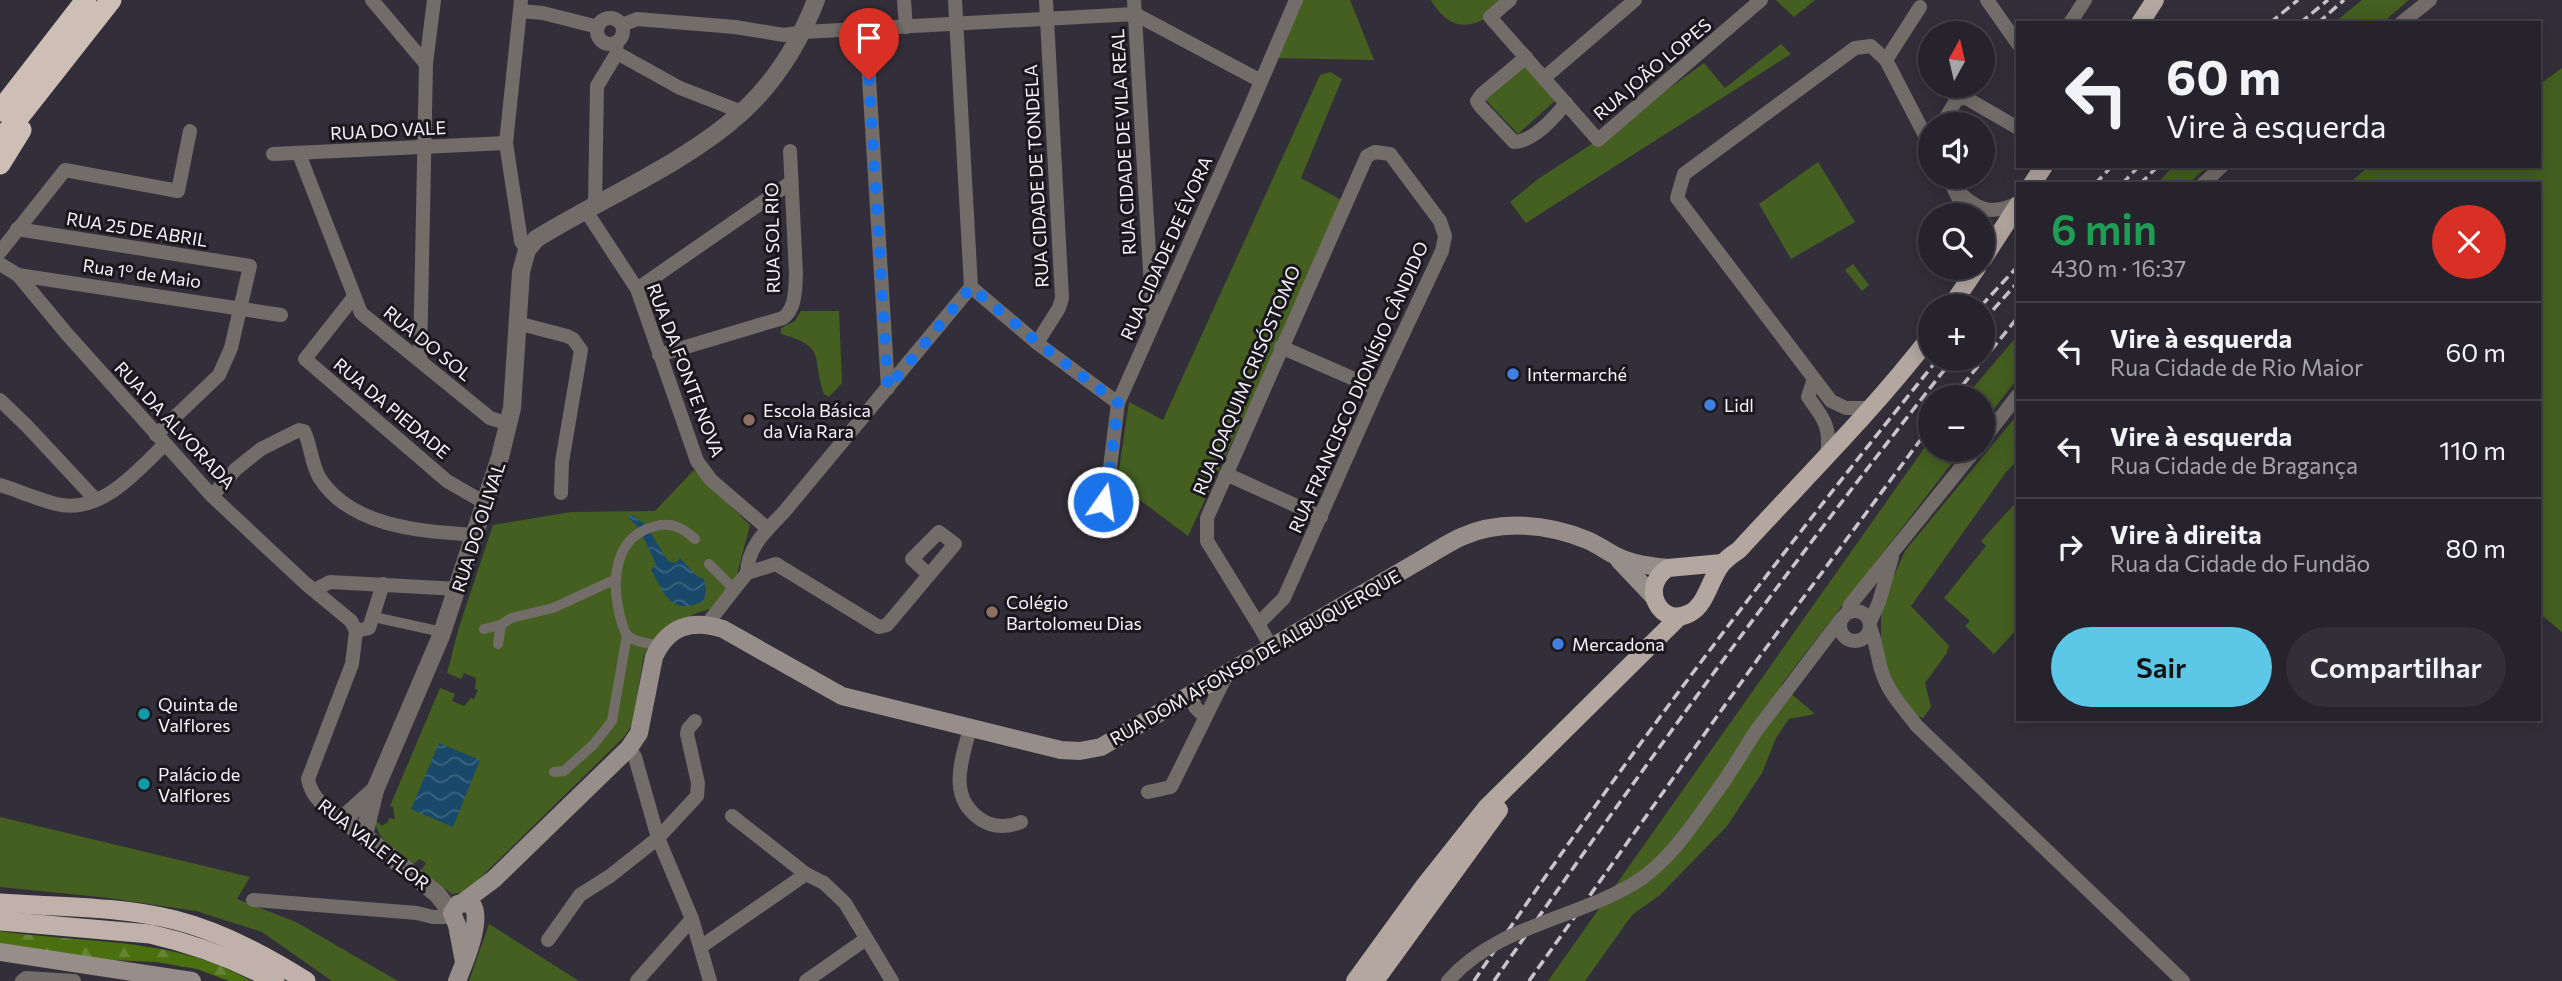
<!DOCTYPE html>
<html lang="pt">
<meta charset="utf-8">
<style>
:root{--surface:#26232c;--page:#322f38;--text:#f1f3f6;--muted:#a4a4a9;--line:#424048;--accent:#5cc7e7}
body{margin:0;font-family:Commissioner,sans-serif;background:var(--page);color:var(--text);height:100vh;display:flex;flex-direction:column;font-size:26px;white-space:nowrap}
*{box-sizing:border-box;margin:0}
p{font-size:23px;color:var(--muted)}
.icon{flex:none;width:38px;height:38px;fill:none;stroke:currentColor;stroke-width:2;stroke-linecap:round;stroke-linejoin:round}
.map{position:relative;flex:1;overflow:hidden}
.panel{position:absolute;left:2016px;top:182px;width:525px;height:539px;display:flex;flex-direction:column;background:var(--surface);border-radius:0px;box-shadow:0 4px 18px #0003,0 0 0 2px var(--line)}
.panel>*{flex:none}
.top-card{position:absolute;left:2016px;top:21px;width:525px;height:147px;border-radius:0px;box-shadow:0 4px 18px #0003,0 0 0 2px var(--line);background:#26232c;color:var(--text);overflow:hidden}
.needle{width:46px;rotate:8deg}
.buttons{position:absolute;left:1918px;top:21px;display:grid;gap:14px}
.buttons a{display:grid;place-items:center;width:77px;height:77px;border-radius:50%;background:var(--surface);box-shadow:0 4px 18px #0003,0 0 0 2px var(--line);font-size:35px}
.pin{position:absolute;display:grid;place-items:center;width:60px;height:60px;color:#fff;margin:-72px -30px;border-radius:50% 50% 50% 0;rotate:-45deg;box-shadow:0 0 7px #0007}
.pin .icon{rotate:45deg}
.me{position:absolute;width:77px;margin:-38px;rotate:13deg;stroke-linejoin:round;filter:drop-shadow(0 0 5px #0008)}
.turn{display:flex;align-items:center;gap:24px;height:147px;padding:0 35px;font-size:32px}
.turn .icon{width:91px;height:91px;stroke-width:2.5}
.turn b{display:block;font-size:49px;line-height:60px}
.round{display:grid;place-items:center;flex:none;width:74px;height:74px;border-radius:37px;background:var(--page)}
.headline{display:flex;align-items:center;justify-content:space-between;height:119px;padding:0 35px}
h1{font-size:42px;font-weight:600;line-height:52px;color:#1e9e55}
.primary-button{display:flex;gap:14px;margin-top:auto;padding:14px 35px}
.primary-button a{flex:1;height:80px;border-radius:42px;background:var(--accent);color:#111;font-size:28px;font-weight:600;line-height:80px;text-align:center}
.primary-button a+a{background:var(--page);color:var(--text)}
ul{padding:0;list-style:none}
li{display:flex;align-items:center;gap:21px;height:98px;padding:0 35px;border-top:2px solid var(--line)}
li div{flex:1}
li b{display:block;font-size:26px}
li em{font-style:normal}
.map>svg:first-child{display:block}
.green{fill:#445f20}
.forest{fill:url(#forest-firs)}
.water{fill:url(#water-waves)}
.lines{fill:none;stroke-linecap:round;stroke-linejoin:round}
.pedestrian{stroke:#736d69;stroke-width:10}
.minor{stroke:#736d69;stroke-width:14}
.tertiary{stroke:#736d69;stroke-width:18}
.secondary{stroke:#978e89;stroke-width:18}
.primary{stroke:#b3a7a0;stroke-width:18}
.trunk{stroke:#c0b2ab;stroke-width:19}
.motorway{stroke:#cdbeb6;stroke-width:21}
.rail{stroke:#c8c4cc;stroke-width:3.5;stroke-dasharray:10 5;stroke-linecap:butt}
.minor-bridge{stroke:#736d69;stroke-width:14}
.route{stroke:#1a73e8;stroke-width:12;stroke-dasharray:0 21.6}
.shop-dot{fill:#3f7fe0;stroke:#1a181d;stroke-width:2.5}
.education-dot{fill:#8d6e63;stroke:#1a181d;stroke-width:2.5}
.culture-dot{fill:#0f9aa8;stroke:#1a181d;stroke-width:2.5}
.labels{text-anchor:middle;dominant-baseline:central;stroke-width:6;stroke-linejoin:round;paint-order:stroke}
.street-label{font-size:18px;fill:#f6f3fa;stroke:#1a181d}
.poi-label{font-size:18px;fill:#f6f3fa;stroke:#1a181d;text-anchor:start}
</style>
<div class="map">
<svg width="2562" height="981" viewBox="0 0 2562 981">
<defs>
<pattern id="forest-firs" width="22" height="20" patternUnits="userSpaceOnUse" patternTransform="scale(1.75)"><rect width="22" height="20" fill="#4a6f0f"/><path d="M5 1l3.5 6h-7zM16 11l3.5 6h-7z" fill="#658433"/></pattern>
<pattern id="water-waves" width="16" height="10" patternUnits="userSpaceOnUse" patternTransform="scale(1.75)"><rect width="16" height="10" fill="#19496a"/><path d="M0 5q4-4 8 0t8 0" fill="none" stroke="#3b6480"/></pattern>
</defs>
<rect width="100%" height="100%" fill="#332f3a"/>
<g class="green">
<path d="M1295 0H1350L1374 60 1271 58Z"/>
<path d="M1431 0H1510C1483 24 1455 41 1431 0Z"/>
<path d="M1776 0H1815L1794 17Z"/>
<path d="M2362 0H2409L2382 23H2334Z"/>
<path d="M1781 44 1791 54 1526 223 1510 202 1538 179 1598 140 1704 63 1725 88Z"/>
<path d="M1524 62 1557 99 1518 134 1484 98Z"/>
<path d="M2562 68V632L2539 613V184H2348L2369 166H2539V85Z"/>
<path d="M1330 72 1342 79 1301 178 1345 202 1188 536 1117 483 1129 402 1163 420 1320 75Z"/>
<path d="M1818 162 1855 222 1791 259 1759 204Z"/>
<path d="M2174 166H2208L2188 184H2156Z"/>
<path d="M1853 264 1869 285 1862 291 1845 270Z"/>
<path d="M801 311H839L842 383 829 397 824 394C811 357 828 347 781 334V328L795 321Z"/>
<path d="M2018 335V378L1983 423V397H1965Z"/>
<path d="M2018 414V460L2006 472 1911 606 1949 646 1946 654 1925 683 1931 707 1923 718 1915 715 1893 687 1881 658V605L1905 551Z"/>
<path d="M1930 440V450H1962L1781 685 1815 714 1789 719 1776 738 1762 773 1727 826 1660 895 1632 915 1585 981H1548Z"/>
<path d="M694 470 750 525 736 578 713 608 694 614 656 637 644 655 632 725 624 737 466 892 452 894 421 871 426 863 419 859 414 864C398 851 377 841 375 820L382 826 388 822 389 818 395 819 393 807 390 806 440 688 455 694 452 701 464 706 471 698 474 699 478 690 475 689 476 678 464 673 461 679 447 673 459 627 493 525 571 512 655 511Z"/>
<path d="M2018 500V628L1994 654 1965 626 1970 621 1944 598 1986 546 1981 541Z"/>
<path d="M0 817 250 877 237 899 296 922 398 981H332L262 932 196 911 109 898 0 887Z"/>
<path d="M489 924 579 981H469Z"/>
</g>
<path class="forest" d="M0 931C84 944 174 936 251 981H229L197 969 156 962 110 960 0 943Z"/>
<g class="water">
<path d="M632 515 645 524 668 561 676 563 680 558 697 576 704 579 706 589 704 601C670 617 664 592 651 570L656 564 638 527 627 516Z"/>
<path d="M439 743 480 760 453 827 411 809Z"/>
</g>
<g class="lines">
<g class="pedestrian">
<path d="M709 564 734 589"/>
<path d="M374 617 442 632"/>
<path d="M484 629 501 625 511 618 553 608 614 580"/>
<path d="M498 644 501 625"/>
<path d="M659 646C650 643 636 643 628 636 623 631 622 622 620 616 611 580 614 536 656 526 672 522 683 528 695 539"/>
<path d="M554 772 564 771 594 744 612 721 627 635"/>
</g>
<g class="minor">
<path d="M372 0 426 64"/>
<path d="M521 0 506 143 521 241 527 250"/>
<path d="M904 0 906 27"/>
<path d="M1134 0 1153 322"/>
<path d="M1510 0 1490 17 1598 140 1761 0"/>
<path d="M1987 0 2018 44"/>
<path d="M1920 7 1886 60 1930 145"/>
<path d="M520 11 543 13 598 27"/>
<circle cx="610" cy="31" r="13"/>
<path d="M2070 23 2085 0"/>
<path d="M2401 23 2430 0"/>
<path d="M622 25 637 19 735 27 784 35 804 32 1135 14 1261 81"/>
<path d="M866 29 888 388"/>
<path d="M616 43 617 53 680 88 742 112"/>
<path d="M1526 57 1482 94 1477 101 1480 106 1514 142C1534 141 1554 118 1566 103"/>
<path d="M1544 78 1635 0"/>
<path d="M1942 124 1957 99 1966 98 2018 128"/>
<path d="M273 154 506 143"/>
<path d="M299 154 361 313 490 418 509 424"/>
<path d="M1948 177 1967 215"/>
<path d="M2203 184 2222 166"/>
<path d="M1955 189C1978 209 1988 217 2018 203"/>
<path d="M595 205 597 86 617 53"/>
<path d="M586 211 637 289 697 461 711 480 768 529"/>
<path d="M17 229 250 266 231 348 219 375 156 435"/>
<path d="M0 252 65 170 178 191 190 131"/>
<path d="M0 264 18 275 281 315"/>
<path d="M18 275 66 333 212 496 305 583 351 621 356 631 352 664 308 779C312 800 327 808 343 819"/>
<path d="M971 287 1037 343 1118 403"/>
<path d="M637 289 790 183"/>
<path d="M353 298 305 359 447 481 485 503"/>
<path d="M517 323 567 336 573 339 581 350 562 462 561 493"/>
<path d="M1037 343 1059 308 1062 298 1046 0"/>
<path d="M1281 347 1377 389"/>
<path d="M659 355 783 318C796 308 795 290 796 274L790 151"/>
<path d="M420 361 426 64 434 0"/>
<path d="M1814 379 1808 397C1824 419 1831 426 1827 455"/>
<path d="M0 400 27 426 95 499"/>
<path d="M1869 408H1846L1831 401 1677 198 1684 174 1855 48 1871 46 1886 60"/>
<path d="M1983 440 2018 395"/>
<path d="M1226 474 1321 517"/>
<path d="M0 485C19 491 37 499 56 504 101 515 137 471 165 444"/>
<path d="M212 496 236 469 261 449 299 430 304 431C311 446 311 462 319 477 350 527 420 531 474 535"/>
<path d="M1097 519 1108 484 1118 403 1248 112 1296 0"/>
<path d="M747 573C748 546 766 531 784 512L971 287 955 0"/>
<path d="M314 590 330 582 458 589"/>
<circle cx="1855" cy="626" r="15"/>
<path d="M1848 612 1850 605 1975 450"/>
<path d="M1870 622 1879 602 1892 557"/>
<path d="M707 624 747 573 776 564 879 627 887 625 955 544 939 532 912 559 929 575"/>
<path d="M1258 624 1207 541V518L1367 156 1375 152 1390 154 1440 221 1445 236 1442 251 1377 389 1284 598 1258 624 1272 648"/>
<path d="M1870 627C1877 644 1877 659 1883 675 1890 695 1905 710 1917 726L2183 981"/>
<path d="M356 631 369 628 383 584"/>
<path d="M1191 694 1195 707 1205 717"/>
<path d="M970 728C962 760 947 796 980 819 993 828 1006 828 1021 822"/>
<path d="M629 748 635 757 658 838 692 919 710 981"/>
<path d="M1725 780 1756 731 1841 619"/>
<path d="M1148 792 1171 787 1227 674"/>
<path d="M732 816 806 874 824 883 845 903 892 981"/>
<path d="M253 900 417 913 433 917H452"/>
<path d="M548 940 580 895 610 876 658 838 697 796 698 783 687 734 688 729 695 721"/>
<path d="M702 946 806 874"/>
<path d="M22 981 26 978 74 981"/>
<path d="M637 981 692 919"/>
<path d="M806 981 866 939"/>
</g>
<g class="tertiary">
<path d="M375 790 343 819 437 894 452 913"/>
<path d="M364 835 375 790 441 636 500 457 512 408 521 272 527 250 536 239C602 198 685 164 742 112 775 82 800 41 816 0"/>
</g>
<g class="secondary">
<path d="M1619 560 1654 597"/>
<path d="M462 903 494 879 629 748 639 733 654 657C668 626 692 619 723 629L842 696 1061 750 1080 751 1101 747 1424 558C1436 551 1448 543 1461 537 1501 519 1548 524 1587 540 1597 544 1606 551 1616 556 1632 564 1650 566 1668 568"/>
<path d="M0 952 192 981"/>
<path d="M457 981C464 964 482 922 473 906L466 903 458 904 452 913 457 925 464 962"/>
</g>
<g class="primary">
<path d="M2140 23 2155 0"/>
<path d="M2032 184 2044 166"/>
<path d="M1983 259 2018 205"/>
<path d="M1951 306 1977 268"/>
<path d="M1722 563 1668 568C1638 587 1661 629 1690 613 1707 604 1710 578 1722 564 1726 559 1733 554 1739 550 1803 480 1872 412 1930 337"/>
<path d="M1355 981 1424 886 1486 808 1679 617"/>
<path d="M1375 981 1499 810"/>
</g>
<g class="trunk">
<path d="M0 903C58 907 119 906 175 920 222 932 265 955 306 981"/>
<path d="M0 921 150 934C194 944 235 959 275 981"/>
</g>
<g class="motorway">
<path d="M0 111 86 0"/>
<path d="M0 141 111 0"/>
<path d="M0 164 21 130"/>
</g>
<g class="rail">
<path d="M2270 23 2298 0"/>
<path d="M2300 23 2328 0"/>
<path d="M2318 23 2344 0"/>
<path d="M2095 184 2112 166"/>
<path d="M2122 184 2139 166"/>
<path d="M2140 184 2158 166"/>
<path d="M1981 306 2018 266"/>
<path d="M1983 321 2018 282"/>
<path d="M1953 397 2018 317"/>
<path d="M1474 981C1618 766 1775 560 1938 359"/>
<path d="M1494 981C1641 769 1793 561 1953 359"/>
<path d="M1529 981 1760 656 1930 427"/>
</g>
<path class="minor-bridge" d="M1448 981C1496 926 1572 920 1633 884 1672 861 1698 816 1725 780"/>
</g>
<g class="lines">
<path class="route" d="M869 80 888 388 971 287 1037 342 1118 403 1108 484 1103 502"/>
</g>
<g class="shop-dot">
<circle cx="1513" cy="374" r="7"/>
<circle cx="1710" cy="405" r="7"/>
<circle cx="1558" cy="644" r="7"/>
</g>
<g class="education-dot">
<circle cx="749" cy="420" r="7"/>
<circle cx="992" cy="612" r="7"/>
</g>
<g class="culture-dot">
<circle cx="144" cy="714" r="7"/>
<circle cx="144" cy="784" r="7"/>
</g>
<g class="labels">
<g class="street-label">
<text transform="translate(1652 69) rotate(-40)">RUA JOÃO LOPES</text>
<text transform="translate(388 130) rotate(-3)">RUA DO VALE</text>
<text transform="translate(1123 142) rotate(-93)">RUA CIDADE DE VILA REAL</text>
<text transform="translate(1036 176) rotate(-93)">RUA CIDADE DE TONDELA</text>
<text transform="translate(137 229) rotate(9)">RUA 25 DE ABRIL</text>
<text transform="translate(772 238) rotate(-91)">RUA SOL RIO</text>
<text transform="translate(1166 248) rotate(-66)">RUA CIDADE DE ÉVORA</text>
<text transform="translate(142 273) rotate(8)">Rua 1º de Maio</text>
<text transform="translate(428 343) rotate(39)">RUA DO SOL</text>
<text transform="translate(686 370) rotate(69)">RUA DA FONTE NOVA</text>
<text transform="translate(1246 380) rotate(-67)">RUA JOAQUIM CRISÓSTOMO</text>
<text transform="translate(1358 387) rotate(-66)">RUA FRANCISCO DIONÍSIO CÂNDIDO</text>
<text transform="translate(392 408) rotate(40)">RUA DA PIEDADE</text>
<text transform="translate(175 425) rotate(47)">RUA DA ALVORADA</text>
<text transform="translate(478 527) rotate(-72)">RUA DO OLIVAL</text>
<text transform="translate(1255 657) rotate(-30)">RUA DOM AFONSO DE ALBUQUERQUE</text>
<text transform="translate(374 844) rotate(38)">RUA VALE FLOR</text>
</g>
<g class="poi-label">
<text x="1527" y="374">Intermarché</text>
<text x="1724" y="405">Lidl</text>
<text x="763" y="410">Escola Básica<tspan x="763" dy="21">da Via Rara</tspan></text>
<text x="1006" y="602">Colégio<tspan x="1006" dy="21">Bartolomeu Dias</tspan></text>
<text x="1572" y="644">Mercadona</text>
<text x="158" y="704">Quinta de<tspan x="158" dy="21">Valflores</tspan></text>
<text x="158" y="774">Palácio de<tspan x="158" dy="21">Valflores</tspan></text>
</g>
</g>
</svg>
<div class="buttons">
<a><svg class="needle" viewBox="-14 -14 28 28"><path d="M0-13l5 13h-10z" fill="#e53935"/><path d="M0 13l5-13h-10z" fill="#a4a4a9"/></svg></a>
<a><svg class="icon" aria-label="sound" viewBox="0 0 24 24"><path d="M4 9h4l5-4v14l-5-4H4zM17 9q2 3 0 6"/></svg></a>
<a><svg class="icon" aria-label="search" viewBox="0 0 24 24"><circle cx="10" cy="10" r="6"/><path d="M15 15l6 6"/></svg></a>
<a>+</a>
<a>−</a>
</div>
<div class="pin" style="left:869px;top:80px;background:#d93025"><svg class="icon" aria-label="arrive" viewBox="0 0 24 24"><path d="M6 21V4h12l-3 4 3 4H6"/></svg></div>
<svg class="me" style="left:1103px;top:502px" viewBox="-20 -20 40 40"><circle r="17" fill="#1a73e8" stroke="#fff" stroke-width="3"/><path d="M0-11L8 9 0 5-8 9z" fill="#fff"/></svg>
<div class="top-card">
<div class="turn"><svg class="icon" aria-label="left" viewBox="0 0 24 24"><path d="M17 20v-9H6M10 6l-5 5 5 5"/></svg><div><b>60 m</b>Vire à esquerda</div></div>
</div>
<section class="panel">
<div class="headline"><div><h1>6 min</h1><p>430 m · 16:37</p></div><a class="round" style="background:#d93025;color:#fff"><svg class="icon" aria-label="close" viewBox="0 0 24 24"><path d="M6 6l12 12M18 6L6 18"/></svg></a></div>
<ul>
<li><svg class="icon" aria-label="left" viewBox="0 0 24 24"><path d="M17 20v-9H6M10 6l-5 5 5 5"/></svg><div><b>Vire à esquerda</b><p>Rua Cidade de Rio Maior</p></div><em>60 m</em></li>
<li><svg class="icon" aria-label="left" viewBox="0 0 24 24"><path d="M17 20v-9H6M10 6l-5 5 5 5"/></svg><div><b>Vire à esquerda</b><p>Rua Cidade de Bragança</p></div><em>110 m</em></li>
<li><svg class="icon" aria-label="right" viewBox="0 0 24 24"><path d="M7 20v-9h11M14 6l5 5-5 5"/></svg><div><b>Vire à direita</b><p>Rua da Cidade do Fundão</p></div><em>80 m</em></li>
</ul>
<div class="primary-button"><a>Sair</a><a>Compartilhar</a></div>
</section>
</div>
